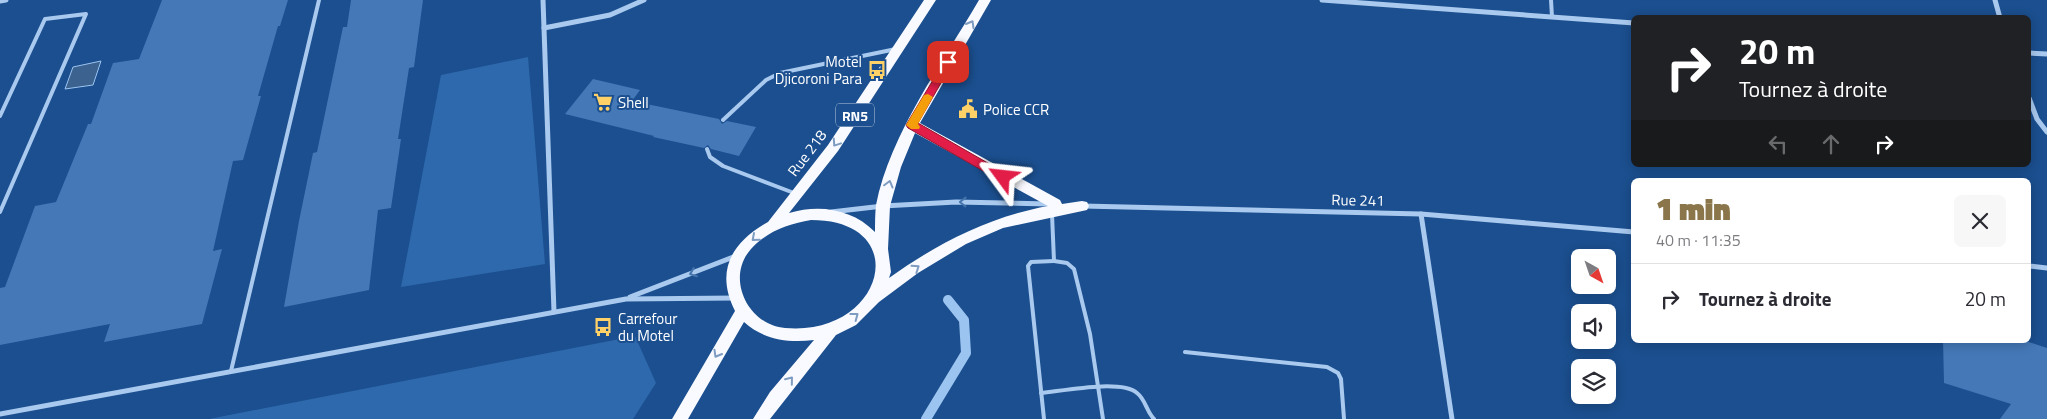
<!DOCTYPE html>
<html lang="fr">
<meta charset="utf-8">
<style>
:root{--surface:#fff;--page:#f7f7f7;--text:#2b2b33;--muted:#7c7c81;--line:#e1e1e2;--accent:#8a764a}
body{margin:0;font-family:"Titillium Web",sans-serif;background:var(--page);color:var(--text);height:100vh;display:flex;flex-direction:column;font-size:19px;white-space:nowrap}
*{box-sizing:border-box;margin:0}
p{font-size:16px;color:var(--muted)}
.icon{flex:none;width:28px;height:28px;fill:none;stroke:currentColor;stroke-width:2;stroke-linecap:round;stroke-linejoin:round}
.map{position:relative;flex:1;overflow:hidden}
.panel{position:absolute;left:1631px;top:178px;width:400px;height:165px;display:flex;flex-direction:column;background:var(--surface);border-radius:8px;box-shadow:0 2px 12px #0003}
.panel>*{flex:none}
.top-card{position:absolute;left:1631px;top:15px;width:400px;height:152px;border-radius:8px;box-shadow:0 2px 12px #0003;background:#202124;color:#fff;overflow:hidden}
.needle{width:32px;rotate:140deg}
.fabs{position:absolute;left:1571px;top:249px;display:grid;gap:10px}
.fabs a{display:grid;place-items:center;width:45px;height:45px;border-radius:8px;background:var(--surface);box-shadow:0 2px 12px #0003;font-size:25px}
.pin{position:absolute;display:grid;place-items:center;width:42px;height:42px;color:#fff;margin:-21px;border-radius:10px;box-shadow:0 2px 8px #0006}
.me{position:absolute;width:55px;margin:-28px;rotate:300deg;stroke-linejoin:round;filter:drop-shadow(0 0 4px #0008)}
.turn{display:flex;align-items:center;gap:18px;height:105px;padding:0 25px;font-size:22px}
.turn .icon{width:65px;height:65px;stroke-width:2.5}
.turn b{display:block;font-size:35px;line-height:42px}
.lanes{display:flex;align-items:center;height:48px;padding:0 25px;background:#0003;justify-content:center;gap:25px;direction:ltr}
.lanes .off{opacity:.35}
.round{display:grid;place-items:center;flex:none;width:52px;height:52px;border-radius:8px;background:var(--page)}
.head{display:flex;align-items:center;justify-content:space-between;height:85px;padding:0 25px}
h1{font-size:30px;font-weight:800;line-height:38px;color:var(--accent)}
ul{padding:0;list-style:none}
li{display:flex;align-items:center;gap:15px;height:70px;padding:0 25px;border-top:1px solid var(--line)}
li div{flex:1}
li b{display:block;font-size:19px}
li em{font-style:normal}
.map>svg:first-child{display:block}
.green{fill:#2e69ad}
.water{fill:#3c6290;stroke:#9cc4f0}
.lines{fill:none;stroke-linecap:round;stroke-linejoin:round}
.stream{stroke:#9cc4f0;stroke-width:10}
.building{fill:#4478b7}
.service{stroke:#a9c9ee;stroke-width:4}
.minor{stroke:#a9c9ee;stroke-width:5}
.trunk{fill:#f8faff;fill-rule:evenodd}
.oneway{stroke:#7e9cc1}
.oneway2{stroke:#4674ac}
.route{fill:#e11d48;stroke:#92132f}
.slow{fill:#f59e0b}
.labels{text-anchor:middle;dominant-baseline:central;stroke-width:4;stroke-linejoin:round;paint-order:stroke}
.shield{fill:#1b4f8f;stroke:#bbcadd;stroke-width:1}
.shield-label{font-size:14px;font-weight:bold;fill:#fff}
.poi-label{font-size:15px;fill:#fff;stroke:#1b4f8f;text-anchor:start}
.street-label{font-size:15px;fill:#fff;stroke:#1b4f8f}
</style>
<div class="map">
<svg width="2047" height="419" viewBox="0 0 2047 419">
<rect width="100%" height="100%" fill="#1b4f8f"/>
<g class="green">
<path d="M528 57 545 264 401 287 441 75Z"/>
<path d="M635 336 656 383 633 419H209Z"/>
</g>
<path class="water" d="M101 61 93 85 65 89 73 67Z"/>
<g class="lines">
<path class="stream" d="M926 419 966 353 964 320 948 300"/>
</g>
<g class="building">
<path d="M162 0H288L280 26H278L258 96H261L243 160 233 161 213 251 222 249 202 324 104 342 110 324 0 345V288L5 287 35 206 56 202 88 124H91L113 63 139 59Z"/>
<path d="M351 0H423L414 67 409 68 398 139H401L391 208 378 210 369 290 284 307 299 221 313 153 317 152 343 27H347Z"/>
<path d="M593 79 640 90 632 101 719 119 722 124 727 121 756 127 739 156 711 149 708 145 704 148 653 137 654 136 565 114Z"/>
<path d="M1943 340H2023L2047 348V419H2000L2011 404 1944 383Z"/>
</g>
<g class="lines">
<g class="service">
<path d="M1551 0 1552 17"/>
<path d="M0 116 45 19 86 14 0 212"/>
<path d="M723 120 766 80 780 73 896 49"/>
<path d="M707 149 710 157 723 166 794 193"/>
<path d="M1052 214 1054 261 1067 263 1074 269 1090 334 1103 419"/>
<path d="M1185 352 1327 367 1338 373 1341 379 1344 419"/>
<path d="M231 371 319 0"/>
<path d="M1041 393C1062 391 1121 379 1137 393 1146 400 1146 411 1154 419"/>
<path d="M1044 419 1028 266 1031 262 1054 261"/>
</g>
<g class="minor">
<path d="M543 0 554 312"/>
<path d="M1322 0 1634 23"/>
<path d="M1995 0 2000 18"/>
<path d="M0 1 6 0"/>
<path d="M544 28 610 15 644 0"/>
<path d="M2029 53 2047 54"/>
<path d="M2029 98 2037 119 2047 132"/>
<path d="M1083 206 1421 214 1634 232"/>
<path d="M831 212 883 206 956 202 1049 204"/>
<path d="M1421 214 1452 419"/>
<path d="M2029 266 2047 268"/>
<path d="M630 297 736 256"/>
<path d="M0 414 626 299 736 298"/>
</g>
<path class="trunk" d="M924 0H936L838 151 789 213C820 204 852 209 875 232 875 223 875 214 876 205 890 134 943 62 979 0H991L920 123 1060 200 1062 204 1082 201 1087 202 1089 206 1087 210 1003 228 966 244 918 273 879 302 856 325 836 335 770 419H753L770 392 814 340C788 343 764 340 744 322L688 419H672L735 311C715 271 731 243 768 222L828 145ZM915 133 1048 206C989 217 938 243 889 278L891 272 888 249 890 206 901 167ZM811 220C915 220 884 337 785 328 748 325 725 278 751 249 767 231 789 224 811 220Z"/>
</g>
<defs><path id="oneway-chevron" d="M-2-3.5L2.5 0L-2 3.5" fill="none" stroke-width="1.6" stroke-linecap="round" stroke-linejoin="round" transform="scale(1.25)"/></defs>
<g class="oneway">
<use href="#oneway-chevron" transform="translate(971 24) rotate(-60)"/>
<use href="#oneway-chevron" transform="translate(836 143) rotate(124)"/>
<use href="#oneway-chevron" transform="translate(889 184) rotate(-75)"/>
<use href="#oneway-chevron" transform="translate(755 238) rotate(139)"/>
<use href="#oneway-chevron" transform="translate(916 268) rotate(-34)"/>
<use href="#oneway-chevron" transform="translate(855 316) rotate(-37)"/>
<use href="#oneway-chevron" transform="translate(717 354) rotate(120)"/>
<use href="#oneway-chevron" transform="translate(790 380) rotate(-51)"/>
</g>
<g class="oneway2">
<use href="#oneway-chevron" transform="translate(963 202) rotate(-179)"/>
<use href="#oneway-chevron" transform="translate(693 273) rotate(159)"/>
</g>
<path class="route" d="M948 59 953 62 918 123 1007 174 1008 177 1007 180H999L908 128 906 125 945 60Z"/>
<path class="slow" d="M928 94 933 97 918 124 920 127 919 129H911L906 125 924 95Z"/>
<defs>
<g id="bus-bare" transform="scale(1.5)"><path d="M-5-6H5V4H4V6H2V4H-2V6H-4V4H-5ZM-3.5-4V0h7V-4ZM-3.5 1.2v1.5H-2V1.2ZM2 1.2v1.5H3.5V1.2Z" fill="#ffd166" stroke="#1b4f8f" stroke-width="2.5" paint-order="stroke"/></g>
<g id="supermarket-bare" transform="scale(1.5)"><path d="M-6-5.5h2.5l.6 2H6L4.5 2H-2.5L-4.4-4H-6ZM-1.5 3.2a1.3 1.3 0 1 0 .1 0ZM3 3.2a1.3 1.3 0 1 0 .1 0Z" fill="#ffd166" stroke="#1b4f8f" stroke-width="2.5" paint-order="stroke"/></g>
<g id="civic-bare" transform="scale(1.5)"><path d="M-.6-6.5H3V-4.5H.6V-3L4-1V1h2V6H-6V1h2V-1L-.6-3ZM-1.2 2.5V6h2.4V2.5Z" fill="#ffd166" stroke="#1b4f8f" stroke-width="2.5" paint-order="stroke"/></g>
</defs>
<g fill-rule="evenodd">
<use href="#bus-bare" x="877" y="70"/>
<use href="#supermarket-bare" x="603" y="102"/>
<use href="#civic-bare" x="968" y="109"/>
<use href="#bus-bare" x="603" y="327"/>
</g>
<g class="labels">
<rect class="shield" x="836" y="103.5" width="38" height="23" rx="4"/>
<g class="shield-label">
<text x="855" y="115">RN5</text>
</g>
<g class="poi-label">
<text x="862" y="61" text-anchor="end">Motel<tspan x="862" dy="17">Djicoroni Para</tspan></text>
<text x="618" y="102">Shell</text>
<text x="983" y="109">Police CCR</text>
<text x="618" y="318">Carrefour<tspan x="618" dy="17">du Motel</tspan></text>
</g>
<g class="street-label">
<text transform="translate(807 153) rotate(-53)">Rue 218</text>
<text transform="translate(1358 200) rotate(1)">Rue 241</text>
</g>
</g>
</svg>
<div class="fabs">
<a><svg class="needle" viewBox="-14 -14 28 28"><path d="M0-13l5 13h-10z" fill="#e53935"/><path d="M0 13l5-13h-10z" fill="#7c7c81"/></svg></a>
<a><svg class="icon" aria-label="sound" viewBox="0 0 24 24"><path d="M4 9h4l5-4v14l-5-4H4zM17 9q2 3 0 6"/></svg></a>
<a><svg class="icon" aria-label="layers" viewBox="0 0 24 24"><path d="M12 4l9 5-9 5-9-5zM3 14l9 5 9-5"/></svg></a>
</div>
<div class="pin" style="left:948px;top:62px;background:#d93025"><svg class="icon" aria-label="arrive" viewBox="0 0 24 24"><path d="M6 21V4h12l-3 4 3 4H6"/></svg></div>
<svg class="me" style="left:1003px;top:177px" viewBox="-20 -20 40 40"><path d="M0-17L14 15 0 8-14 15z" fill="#e11d48" stroke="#fff" stroke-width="4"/></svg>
<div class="top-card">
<div class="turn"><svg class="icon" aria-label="right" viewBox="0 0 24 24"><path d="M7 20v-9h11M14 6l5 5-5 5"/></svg><div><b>20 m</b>Tournez à droite</div></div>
<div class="lanes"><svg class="icon off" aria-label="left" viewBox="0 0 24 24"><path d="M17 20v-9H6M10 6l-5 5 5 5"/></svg><svg class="icon off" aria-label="ahead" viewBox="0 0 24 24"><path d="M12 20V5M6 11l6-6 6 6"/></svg><svg class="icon" aria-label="right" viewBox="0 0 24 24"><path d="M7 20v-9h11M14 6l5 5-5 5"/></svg></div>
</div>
<section class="panel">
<div class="head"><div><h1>1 min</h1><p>40 m · 11:35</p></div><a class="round"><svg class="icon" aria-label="close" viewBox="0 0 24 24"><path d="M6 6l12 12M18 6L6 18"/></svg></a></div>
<ul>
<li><svg class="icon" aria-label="right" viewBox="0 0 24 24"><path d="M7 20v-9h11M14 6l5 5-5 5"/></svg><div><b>Tournez à droite</b></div><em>20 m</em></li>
</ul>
</section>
</div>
